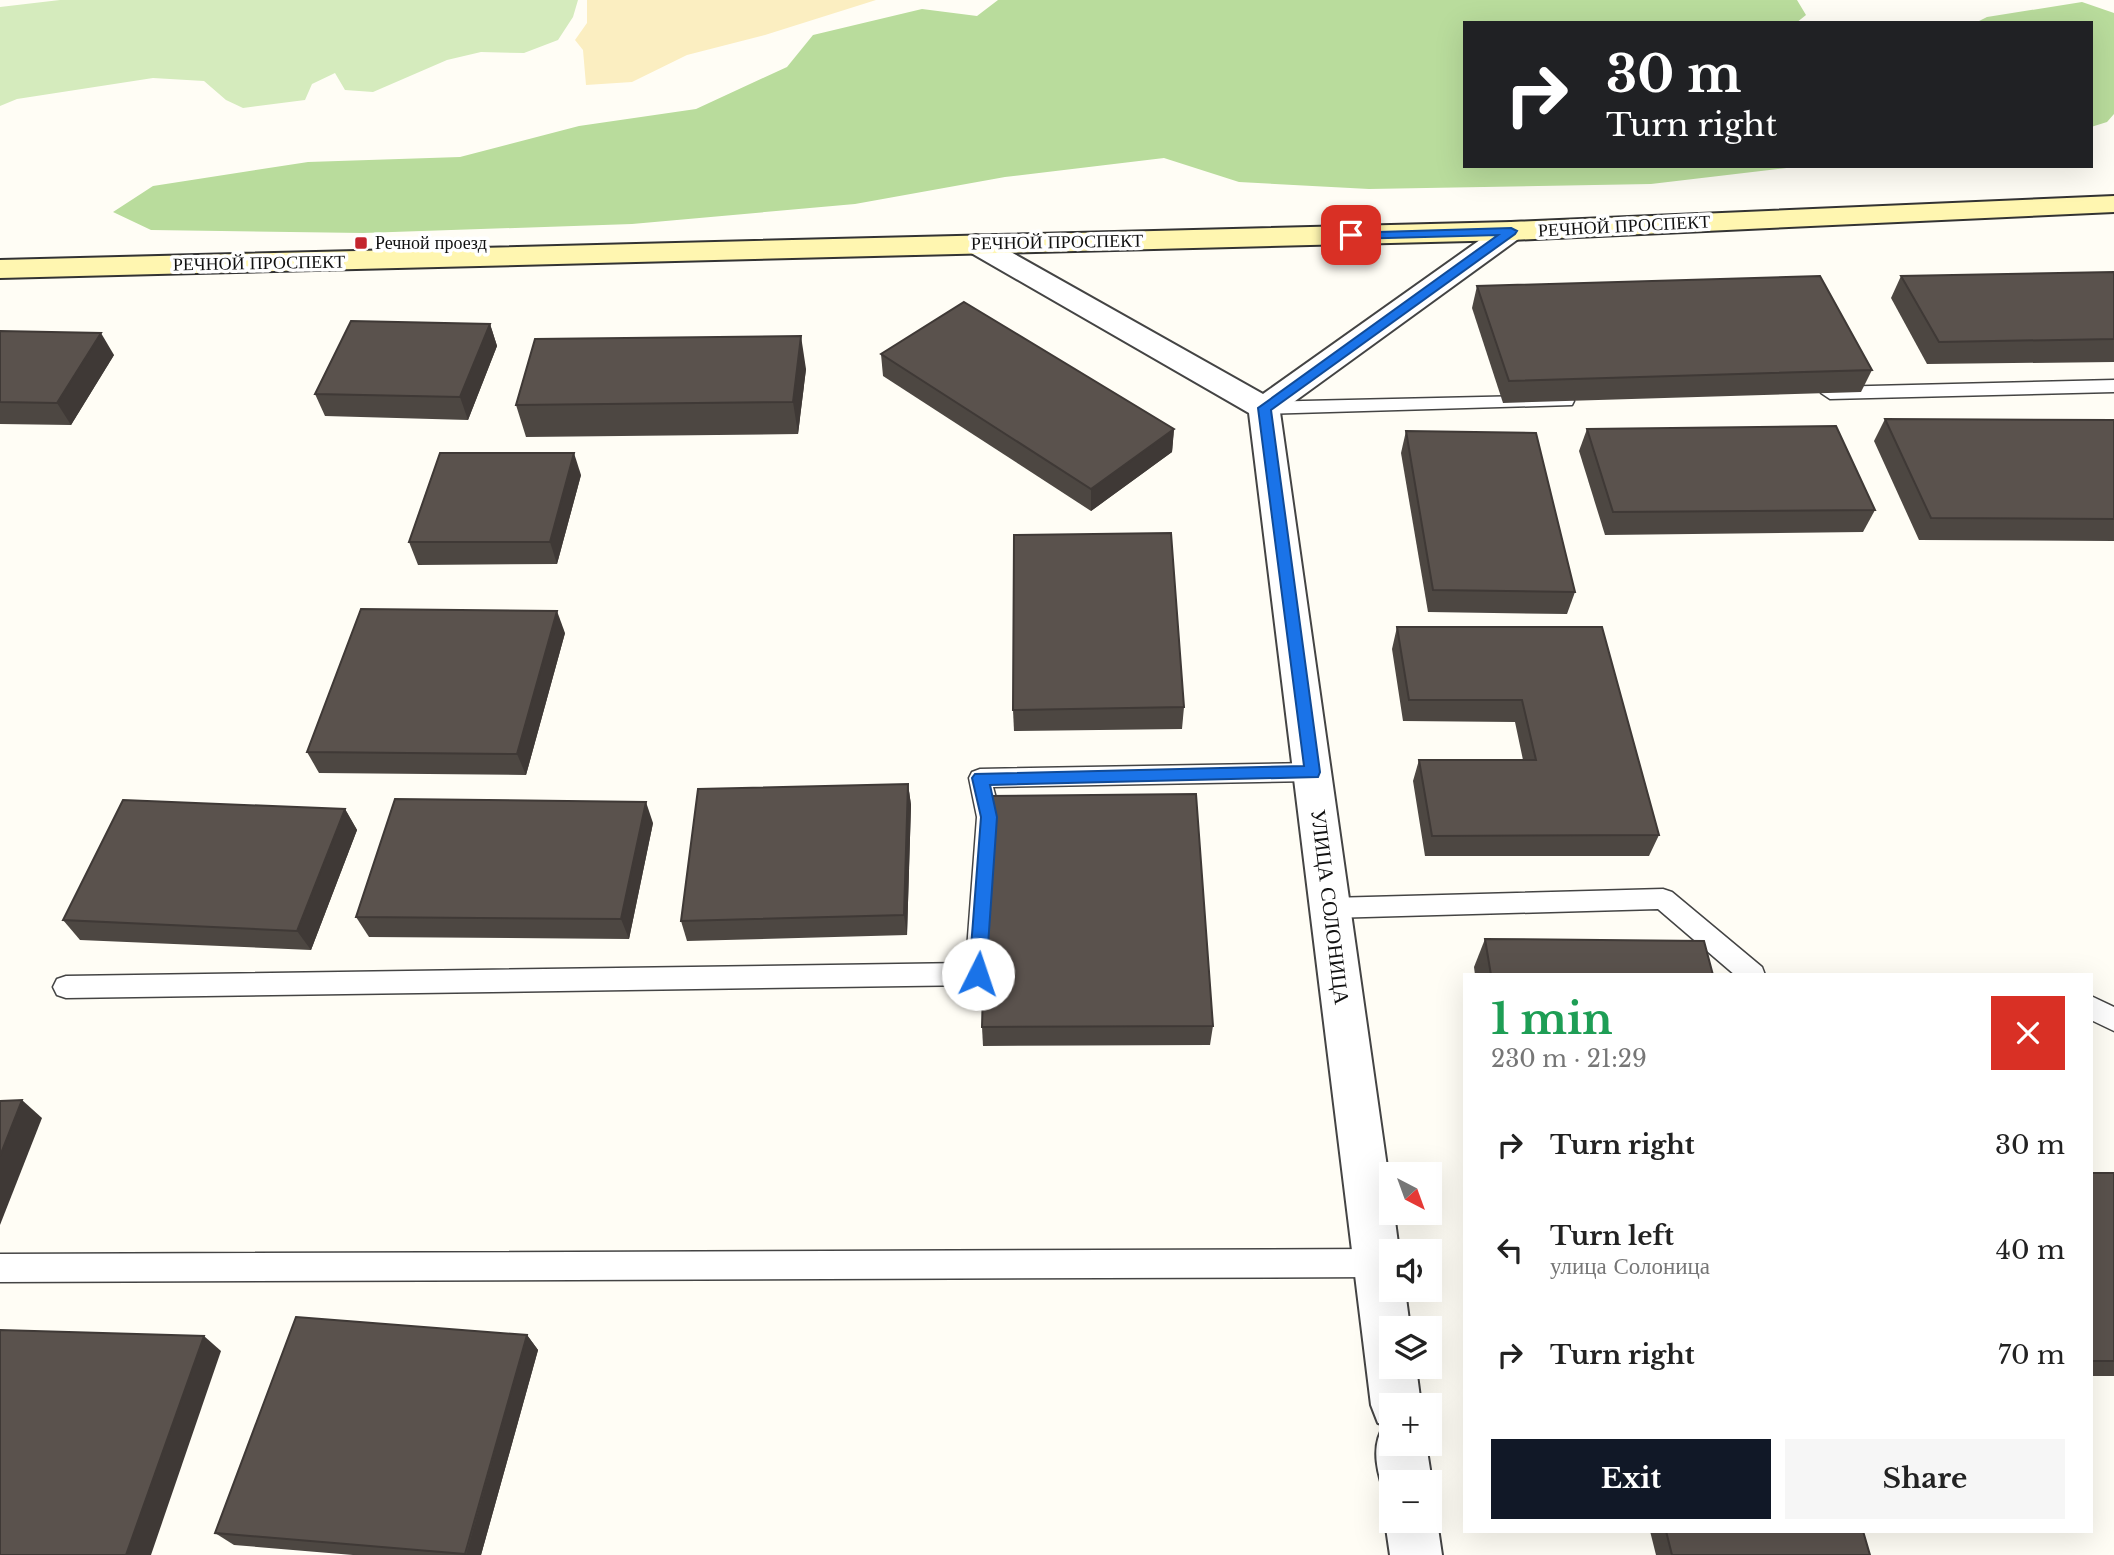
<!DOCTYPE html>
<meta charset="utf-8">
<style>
:root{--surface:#fff;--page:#f6f6f6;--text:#222;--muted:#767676;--accent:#111827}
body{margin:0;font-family:"Libre Baskerville",serif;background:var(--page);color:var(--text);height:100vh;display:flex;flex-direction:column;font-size:26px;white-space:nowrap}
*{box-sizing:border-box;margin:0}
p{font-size:23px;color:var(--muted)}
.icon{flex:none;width:38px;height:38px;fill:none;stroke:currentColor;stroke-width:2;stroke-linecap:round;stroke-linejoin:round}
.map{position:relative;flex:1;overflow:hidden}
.panel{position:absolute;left:1463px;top:973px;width:630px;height:560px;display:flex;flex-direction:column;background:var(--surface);border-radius:0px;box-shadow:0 7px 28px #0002}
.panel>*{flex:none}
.top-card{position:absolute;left:1463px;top:21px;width:630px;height:147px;border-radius:0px;box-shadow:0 7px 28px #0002;background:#202124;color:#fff;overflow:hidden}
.needle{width:46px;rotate:139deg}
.buttons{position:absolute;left:1379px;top:1162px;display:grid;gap:14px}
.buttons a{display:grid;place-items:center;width:63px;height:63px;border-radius:0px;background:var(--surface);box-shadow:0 7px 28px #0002;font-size:35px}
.pin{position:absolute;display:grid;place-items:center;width:60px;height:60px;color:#fff;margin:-30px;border-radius:14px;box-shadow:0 4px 10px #0006}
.me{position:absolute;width:77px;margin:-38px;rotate:4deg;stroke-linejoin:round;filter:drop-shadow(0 0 5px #0008)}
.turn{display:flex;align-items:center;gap:24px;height:147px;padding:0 28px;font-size:32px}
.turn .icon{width:91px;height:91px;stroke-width:2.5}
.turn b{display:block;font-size:49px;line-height:60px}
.round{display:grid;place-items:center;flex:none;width:74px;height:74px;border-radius:0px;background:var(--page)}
.summary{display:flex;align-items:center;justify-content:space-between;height:119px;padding:0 28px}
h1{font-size:42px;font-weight:700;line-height:52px;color:#1e9e55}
.action{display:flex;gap:14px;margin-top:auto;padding:14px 28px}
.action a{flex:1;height:80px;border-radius:0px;background:var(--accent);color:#fff;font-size:28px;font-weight:700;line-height:80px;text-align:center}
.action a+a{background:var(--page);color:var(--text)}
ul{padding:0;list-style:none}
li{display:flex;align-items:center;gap:21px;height:105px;padding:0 28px}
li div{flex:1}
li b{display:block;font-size:26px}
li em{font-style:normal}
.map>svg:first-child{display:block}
.green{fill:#d5ebbd}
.forest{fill:#b9dc9c}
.sand{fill:#fbeec1}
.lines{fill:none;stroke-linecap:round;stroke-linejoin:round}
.lane-casing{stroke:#444;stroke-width:3}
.street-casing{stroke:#444;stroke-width:4}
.secondary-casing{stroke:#333;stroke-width:4}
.lane{fill:#fff;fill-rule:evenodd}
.street{fill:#fff;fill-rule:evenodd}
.secondary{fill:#fff6b0;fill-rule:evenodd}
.wall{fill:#4d4742}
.shaded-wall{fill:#3f3936}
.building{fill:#5a524d;stroke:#3f3936;stroke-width:2}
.route{fill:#1a73e8;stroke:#114b97;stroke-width:2}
.poi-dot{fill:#c4262e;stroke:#fff;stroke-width:2.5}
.labels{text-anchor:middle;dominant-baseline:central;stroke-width:7;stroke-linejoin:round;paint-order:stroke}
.far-street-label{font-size:18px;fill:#111;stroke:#fff}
.far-poi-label{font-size:18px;fill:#111;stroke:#fff;text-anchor:start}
.street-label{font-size:21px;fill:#111;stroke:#fff}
</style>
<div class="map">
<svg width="2114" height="1555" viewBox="0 0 2114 1555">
<rect width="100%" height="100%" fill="#fffdf5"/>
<path class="green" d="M60 0H578L573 17 558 40 524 53 481 52 447 60 373 92 345 90 335 73 312 84 305 100 243 108 226 100 204 81 153 78 17 99 0 106V7Z"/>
<g class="forest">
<path d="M998 0H1797L1806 15 1796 23H1465V166H1804L1651 184 1369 189 1239 182 1164 158 1005 177 855 204 632 224 363 233 151 230 113 212 153 186 308 162 460 157 579 126 696 109 787 67 813 35 922 9 977 16Z"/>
<path d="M2082 2 2114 13V114L2107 122 2091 127V23H1975L1987 17Z"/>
</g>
<path class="sand" d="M587 0H876L765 35 687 55 632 82 586 85 583 50 575 40 587 23Z"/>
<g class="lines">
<g class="lane-casing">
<g id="lane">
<path d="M2114 380V392L1830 399 1821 393 1830 387Z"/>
<path d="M1565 395 1572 397 1574 401 1572 405 1264 414 1257 412 1255 408 1257 404 1264 402Z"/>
<path d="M1313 763 1321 766 1324 772 1321 778 1313 781 993 787 1001 817 990 974 987 982 978 985 66 998 57 995 53 987 57 979 66 976 966 963 977 817 969 778 972 772 980 769Z"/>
<path d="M1663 889 1672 892 1762 967 1765 975H1735L1658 909 1330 918 1321 915 1318 908 1321 901 1330 898Z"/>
<path d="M2091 996 2114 1007V1031L2091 1020Z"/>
<path d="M1377 1249 1387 1253 1391 1263 1387 1273 1377 1277 0 1282V1254Z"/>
</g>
</g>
<g class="street-casing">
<g id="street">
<path d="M1511 222 1521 225 1525 231 1521 237 1280 412 1391 1195V1213H1394L1399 1251H1391V1290H1405L1410 1328H1391V1367H1416L1421 1405H1391V1444H1426L1432 1482 1430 1487V1482H1391V1502L1388 1500C1378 1478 1369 1446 1385 1425L1378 1423 1371 1405 1249 413 966 250 962 244 966 238 976 235 986 238 1263 394 1501 225Z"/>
<path d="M1430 1503 1437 1521 1442 1555H1390L1385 1521 1391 1506V1521H1430Z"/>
</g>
</g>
<g class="secondary-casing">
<path id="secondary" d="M2114 196V212L1511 240 0 278V260L1511 222Z"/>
</g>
<use href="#lane" class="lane"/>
<use href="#street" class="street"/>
<use href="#secondary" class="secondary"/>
</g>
<g class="wall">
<path d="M2114 272V362L1927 364 1891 298 1901 276Z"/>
<path d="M1477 286 1872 370 1861 392 1503 403 1472 308Z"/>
<path d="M490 324 497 346 468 420 325 416 315 394Z"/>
<path d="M0 331 114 355 71 425 0 424Z"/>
<path d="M881 354 1174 429 1172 452 1091 511 883 376Z"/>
<path d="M806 369 798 434 526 437 516 405Z"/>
<path d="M1885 419 2114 420V541L1919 540 1874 441Z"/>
<path d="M1587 429 1875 510 1863 532 1605 535 1579 451Z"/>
<path d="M1406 431 1575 592 1567 614 1428 612 1401 453Z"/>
<path d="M581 475 557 564 418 565 409 542Z"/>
<path d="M1397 627H1602L1659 835 1649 856H1425L1413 781 1419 760H1523L1515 722 1403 721 1392 649Z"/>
<path d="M565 633 526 775 319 773 307 752Z"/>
<path d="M1184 707 1182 729 1014 731 1013 710Z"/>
<path d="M908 784 911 805 907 935 687 941 681 921Z"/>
<path d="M345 809 357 830 311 950 80 940 63 920Z"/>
<path d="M653 823 629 939 369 937 356 917Z"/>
<path d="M1485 939 1713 975H1475L1474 967Z"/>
<path d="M1213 1026 1210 1045 983 1046 982 1027Z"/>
<rect x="2091" y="1173" width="23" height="203"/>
<path d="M527 1335 538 1350 481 1555H353L234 1545 215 1533Z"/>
<path d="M1650 1531H1863L1870 1555H1656Z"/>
</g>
<g class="shaded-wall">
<path d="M490 324 497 346 468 420 460 397Z"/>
<path d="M101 333 114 355 71 425 57 403Z"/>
<path d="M801 336 806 369 798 434 793 402Z"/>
<path d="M1174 429 1172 452 1091 511V489Z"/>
<path d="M574 453 581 475 557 564 550 542Z"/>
<path d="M557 611 565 633 526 775 517 754Z"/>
<path d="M908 784 911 805 907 935 904 915Z"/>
<path d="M646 802 653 823 629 939 621 919Z"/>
<path d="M345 809 357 830 311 950 297 931Z"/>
<path d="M22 1100 42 1118 0 1225V1156Z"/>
<path d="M527 1335 538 1350 481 1555H466Z"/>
<path d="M204 1336 221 1351 151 1555H126Z"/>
</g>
<g class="building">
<path d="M2114 272V339L1939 342 1901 276Z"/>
<path d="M1820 276 1872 370 1509 381 1477 286Z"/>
<path d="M964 302 1174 429 1091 489 881 354Z"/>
<path d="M351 321 490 324 460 397 315 394Z"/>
<path d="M0 331 101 333 57 403 0 402Z"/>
<path d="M801 336 793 402 516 405 535 339Z"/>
<path d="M1885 419 2114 420V519L1931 518Z"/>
<path d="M1836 426 1875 510 1613 512 1587 429Z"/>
<path d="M1406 431 1536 433 1575 592 1433 590Z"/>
<path d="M440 453H574L550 542H409Z"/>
<path d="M1171 533 1184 707 1013 710 1014 535Z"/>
<path d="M361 609 557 611 517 754 307 752Z"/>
<path d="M1397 627H1602L1659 835 1432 836 1419 760H1536L1522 700H1409Z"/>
<path d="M908 784 904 915 681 921 698 789Z"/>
<path d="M1196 794 1213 1026 982 1027 988 796Z"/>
<path d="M395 799 646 802 621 919 356 917Z"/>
<path d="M123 800 345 809 297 931 63 920Z"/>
<path d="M1485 939 1704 941 1713 975H1491Z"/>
<path d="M22 1100 0 1156V1101Z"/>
<rect x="2091" y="1173" width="23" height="188"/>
<path d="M296 1317 527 1335 465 1554 215 1533Z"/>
<path d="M0 1330 204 1336 126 1555H0Z"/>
<path d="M1666 1531H1863L1870 1555H1672Z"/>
</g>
<path class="route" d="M1511 228 1517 231 1515 234 1271 410 1320 772 1318 777 990 785 997 817 986 974 984 979 978 981 972 979 969 974 981 817 972 778 975 774 1304 766 1258 408 1498 235 1351 239 1345 235 1346 233Z"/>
<rect class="poi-dot" x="354" y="236" width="14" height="14" rx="3.5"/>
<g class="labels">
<g class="far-street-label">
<text transform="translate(1624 226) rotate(-3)">РЕЧНОЙ ПРОСПЕКТ</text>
<text transform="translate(1057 242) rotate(-1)">РЕЧНОЙ ПРОСПЕКТ</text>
<text transform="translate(259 263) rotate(-1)">РЕЧНОЙ ПРОСПЕКТ</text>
</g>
<g class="far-poi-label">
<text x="375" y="243">Речной проезд</text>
</g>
<g class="street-label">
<text transform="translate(1330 907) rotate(83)">УЛИЦА СОЛОНИЦА</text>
</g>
</g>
</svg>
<div class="buttons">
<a><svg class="needle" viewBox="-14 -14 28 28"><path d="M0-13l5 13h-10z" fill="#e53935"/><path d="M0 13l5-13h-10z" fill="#767676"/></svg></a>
<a><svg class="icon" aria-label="sound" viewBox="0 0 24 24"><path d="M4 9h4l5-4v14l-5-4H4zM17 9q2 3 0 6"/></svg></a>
<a><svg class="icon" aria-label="layers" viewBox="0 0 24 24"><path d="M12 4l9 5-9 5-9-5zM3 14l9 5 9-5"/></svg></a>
<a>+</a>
<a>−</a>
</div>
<div class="pin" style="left:1351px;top:235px;background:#d93025"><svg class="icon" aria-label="arrive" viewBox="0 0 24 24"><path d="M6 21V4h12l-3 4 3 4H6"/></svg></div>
<svg class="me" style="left:978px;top:974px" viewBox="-20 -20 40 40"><circle r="19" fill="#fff"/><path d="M0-13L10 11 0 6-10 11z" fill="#1a73e8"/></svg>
<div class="top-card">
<div class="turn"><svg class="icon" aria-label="right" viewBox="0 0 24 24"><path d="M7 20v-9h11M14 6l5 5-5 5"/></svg><div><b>30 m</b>Turn right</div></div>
</div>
<section class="panel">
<div class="summary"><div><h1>1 min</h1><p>230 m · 21:29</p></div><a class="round" style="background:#d93025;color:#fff"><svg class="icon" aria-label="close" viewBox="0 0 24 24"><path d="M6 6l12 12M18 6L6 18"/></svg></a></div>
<ul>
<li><svg class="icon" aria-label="right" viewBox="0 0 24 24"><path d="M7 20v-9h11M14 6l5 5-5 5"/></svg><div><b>Turn right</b></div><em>30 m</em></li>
<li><svg class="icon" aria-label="left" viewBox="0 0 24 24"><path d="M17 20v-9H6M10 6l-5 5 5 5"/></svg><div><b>Turn left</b><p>улица Солоница</p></div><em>40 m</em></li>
<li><svg class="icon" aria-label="right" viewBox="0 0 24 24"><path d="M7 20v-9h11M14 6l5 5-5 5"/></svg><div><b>Turn right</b></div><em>70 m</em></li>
</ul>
<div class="action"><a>Exit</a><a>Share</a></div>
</section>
</div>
